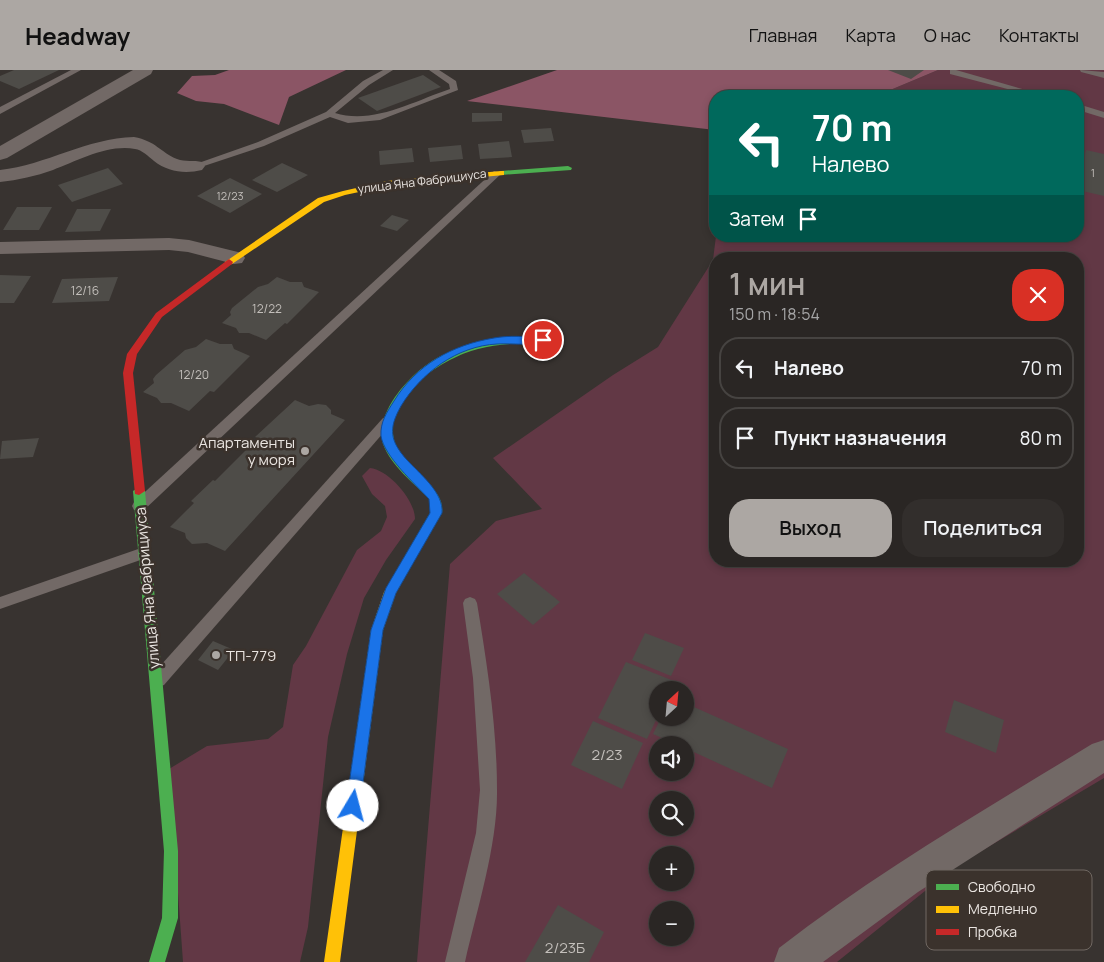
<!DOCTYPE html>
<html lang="ru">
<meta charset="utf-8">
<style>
:root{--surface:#2a2624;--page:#322e2c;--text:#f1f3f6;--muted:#a5a5a6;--line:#464341;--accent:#aca7a3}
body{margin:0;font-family:Manrope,sans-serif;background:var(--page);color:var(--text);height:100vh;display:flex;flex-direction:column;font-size:19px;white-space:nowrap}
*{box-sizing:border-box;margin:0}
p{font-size:16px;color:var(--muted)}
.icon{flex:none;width:28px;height:28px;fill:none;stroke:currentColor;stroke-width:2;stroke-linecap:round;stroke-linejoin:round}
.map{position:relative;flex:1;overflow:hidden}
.sheet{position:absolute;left:709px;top:182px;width:375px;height:315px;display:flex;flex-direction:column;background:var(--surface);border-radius:20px;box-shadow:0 2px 8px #0003,0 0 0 1px var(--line)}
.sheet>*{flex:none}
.top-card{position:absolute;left:709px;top:20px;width:375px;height:152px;border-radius:20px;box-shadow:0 2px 8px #0003,0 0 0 1px var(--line);background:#00695c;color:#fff;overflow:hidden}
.needle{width:32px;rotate:26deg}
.fabs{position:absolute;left:649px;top:611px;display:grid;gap:10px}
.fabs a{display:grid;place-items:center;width:45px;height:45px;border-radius:50%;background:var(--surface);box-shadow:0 2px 8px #0003,0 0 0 1px var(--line);font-size:25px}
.pin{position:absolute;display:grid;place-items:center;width:42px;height:42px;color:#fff;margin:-21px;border:2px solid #fff;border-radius:50%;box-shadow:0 1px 5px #0007}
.me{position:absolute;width:55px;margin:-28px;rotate:8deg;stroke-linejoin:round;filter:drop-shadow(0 0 4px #0008)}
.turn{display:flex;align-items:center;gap:18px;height:105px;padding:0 20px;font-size:22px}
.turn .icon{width:65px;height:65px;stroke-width:2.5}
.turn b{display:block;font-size:35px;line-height:42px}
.then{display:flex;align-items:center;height:48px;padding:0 20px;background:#0003;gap:10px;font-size:19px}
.round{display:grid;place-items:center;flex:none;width:52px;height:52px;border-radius:20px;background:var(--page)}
.head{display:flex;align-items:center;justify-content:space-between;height:85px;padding:0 20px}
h1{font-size:30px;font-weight:600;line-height:38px;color:var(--accent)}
.action{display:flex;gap:10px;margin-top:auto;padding:10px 20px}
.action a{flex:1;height:58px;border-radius:20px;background:var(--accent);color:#111;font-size:20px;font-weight:600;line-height:58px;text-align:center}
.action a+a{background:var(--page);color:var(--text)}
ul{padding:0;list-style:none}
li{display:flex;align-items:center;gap:15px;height:62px;margin:0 10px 8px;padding:0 10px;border:2px solid var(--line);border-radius:20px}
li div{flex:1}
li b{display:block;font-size:19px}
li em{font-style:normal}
header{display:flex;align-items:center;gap:30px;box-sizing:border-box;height:70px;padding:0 25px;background:var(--accent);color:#111}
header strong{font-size:24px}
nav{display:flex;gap:28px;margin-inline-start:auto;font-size:18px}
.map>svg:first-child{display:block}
.green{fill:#623845;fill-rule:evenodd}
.forest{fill:#8b5565}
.building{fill:#4e4c48}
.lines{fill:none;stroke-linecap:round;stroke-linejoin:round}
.lane{fill:#726966;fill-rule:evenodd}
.street{fill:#726966;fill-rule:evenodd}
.fast{fill:#4caf50;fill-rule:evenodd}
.slow{fill:#ffc107;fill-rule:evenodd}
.jam{fill:#c62828;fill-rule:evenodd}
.route{fill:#1a73e8;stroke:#114b97}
.poi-dot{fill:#aca7a3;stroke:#3b322c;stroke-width:2}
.labels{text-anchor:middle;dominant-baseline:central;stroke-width:5;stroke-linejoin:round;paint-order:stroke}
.far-number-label{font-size:11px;fill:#c3bfbb}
.far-street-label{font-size:12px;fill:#eae5e1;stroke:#3b322c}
.number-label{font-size:12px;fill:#c3bfbb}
.poi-label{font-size:15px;fill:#eae5e1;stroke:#3b322c;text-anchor:end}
.street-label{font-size:15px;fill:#eae5e1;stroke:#3b322c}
.near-number-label{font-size:15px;fill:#c3bfbb}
.key{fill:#3b322c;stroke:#706862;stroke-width:1}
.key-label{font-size:14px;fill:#eae5e1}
</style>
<header>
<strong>Headway</strong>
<nav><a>Главная</a><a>Карта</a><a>О нас</a><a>Контакты</a></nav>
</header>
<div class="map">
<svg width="1104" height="892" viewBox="0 0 1104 892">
<rect width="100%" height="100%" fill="#383330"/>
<g class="green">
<path d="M938 0H1104V708L956 796 837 892H417L450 494 496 451 542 439 493 388 613 305 658 277 713 190 716 166H1078V26H876ZM715 189H1078V491H715ZM658 620H685V648H658ZM658 675H685V702H658ZM658 730H685V758H658ZM658 785H685V812H658ZM658 840H685V868H658Z"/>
<path d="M370 398C389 400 415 430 415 449L386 490 364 528 347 584 328 667 308 857 300 892H183L169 699 207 676 268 669 283 657 293 595 306 576 357 480 381 461 387 447 385 436 372 424 362 406Z"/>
</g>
<g class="forest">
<path d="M229 0H346L289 27 279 55 224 34 196 31 177 23 192 6 215 5Z"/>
<path d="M557 0H938L876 26H715V60L467 31Z"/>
</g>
<g class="building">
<path d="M14 0H59L19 19 0 11V6Z"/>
<path d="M888 0H924L911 9Z"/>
<path d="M423 5 441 17 377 41 358 28Z"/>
<path d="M472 43H502V51L472 52Z"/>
<path d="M551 58 554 71 524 73 521 60Z"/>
<path d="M509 71 512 87 480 89 478 74Z"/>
<path d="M461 75 463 89 430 92 428 78Z"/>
<path d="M412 78 414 92 380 95 379 81Z"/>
<path d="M1086 80 1104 84V126L1078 120Z"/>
<path d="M282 93 308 105 277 122 252 110Z"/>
<path d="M108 98 123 114 72 132 58 115Z"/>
<path d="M230 108 262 124 230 143 197 126Z"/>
<path d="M17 137H52L39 160H3Z"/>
<path d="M77 139H111L100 161 65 162Z"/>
<path d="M392 145 409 150 397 161 380 156Z"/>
<path d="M0 205 31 206 14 233H0Z"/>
<path d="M118 207 109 231 52 233 62 209Z"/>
<path d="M277 207 290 212H302L304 217 319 222 287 254 285 253 266 270 249 263H239L236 258 222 253 231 245 230 242 232 238 258 217 268 214Z"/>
<path d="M206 269 220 274H232L234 279 250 286 214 322 210 321 189 341 171 333H161L157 328 143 322 154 313 153 309 156 305 185 280 196 277Z"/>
<path d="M295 330 309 336 318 334 326 335 331 340V344L345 350 225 481 207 473 192 474 186 468 185 463 170 457 194 433 191 431 213 410 215 411 258 368 255 367Z"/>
<path d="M39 368 33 387 0 389 2 371Z"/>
<path d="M524 503 560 532 533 555 497 524Z"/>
<path d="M645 563 684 578 671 606 632 590Z"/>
<path d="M213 571 234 580 218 600 198 590Z"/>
<path d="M626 592 674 611 670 620H658V646L647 669 598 648Z"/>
<path d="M954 630 1004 650 996 683 945 662Z"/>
<path d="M685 633 788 679 772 718 685 678V675H678L653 664 661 648H685Z"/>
<path d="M593 651 643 673 622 719 571 695Z"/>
<path d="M558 835 604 862 589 892H525Z"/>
</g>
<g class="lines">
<g class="lane">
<path d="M71 0H81L0 44V37Z"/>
<path d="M383 0H393L369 15 335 43C373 55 414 31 450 19L449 14 429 0H439L456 11 458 20 380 50 348 53 330 47 264 76 198 98 190 96 258 72 326 42 363 11Z"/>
<path d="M950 0H956L1047 26H1034L950 4Z"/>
<path d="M1080 0 1104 2V8L1081 2Z"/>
<path d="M1078 34 1104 42V48L1078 40Z"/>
<path d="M494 101 502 103 144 440H134L132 436 134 432Z"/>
<path d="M387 347 391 348 393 351 391 354 164 615 158 617 152 615 150 610 152 605 383 348Z"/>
<path d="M144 477 149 479 151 483 149 487 0 539V527Z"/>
<path d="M470 527 475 529 477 533C487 594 497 657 497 719 498 774 477 839 465 892H445L476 763 480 720 473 608 463 533 465 529Z"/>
</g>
<g class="street">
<path d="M133 0H153L151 4 7 88 0 90V76Z"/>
<path d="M134 67C156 71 160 82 177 89 185 92 194 90 202 92L205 96 202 100C185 104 168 102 154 91 148 86 142 80 135 79 108 74 77 91 53 100 36 106 18 110 0 112V100C46 95 87 68 134 67Z"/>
<path d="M169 168 189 170 242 183 245 188 242 193 234 194 188 182 169 180 0 184V172Z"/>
<path d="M1104 670V703L918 822 823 892H774L779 878C878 801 986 739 1092 674Z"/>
</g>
<g class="fast">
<path d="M568 96 572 98 571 100 501 105 497 103 501 101Z"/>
<path d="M543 267 548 270 546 272C539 274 531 273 523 273 508 274 492 275 478 279 431 291 362 345 408 395 421 409 445 422 442 443L412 494H404L402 491 430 443 431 436 429 429C413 412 391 396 383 374 378 358 386 340 395 327 433 275 482 267 543 267Z"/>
<path d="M139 417 145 421 178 781V848L165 892H149L162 848 164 781 133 421Z"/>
</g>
<g class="slow">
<path d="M501 101H504V105L387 116 345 125 324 132 232 194 229 195 225 192 318 128 343 121 387 111Z"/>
<path d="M408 486 412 488 414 491 396 523 383 560 340 892H324L371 560 384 522 404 488Z"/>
</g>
<path class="jam" d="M229 189 233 192 232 194 162 247 137 284 133 303 145 421 139 425 135 424 123 303 127 284 156 243Z"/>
</g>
<path class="route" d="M543 267 548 270 547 273C531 276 513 273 497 274 457 276 421 303 401 336 388 359 390 371 407 390 420 404 444 423 442 443L396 523 383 560 360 736 358 740 353 742 348 740 346 736 371 560 386 518 430 443 429 429C415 414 384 386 381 366 380 352 387 342 394 331 416 295 452 275 494 268 509 265 527 267 543 267Z"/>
<g class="poi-dot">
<circle cx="305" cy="381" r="5"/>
<circle cx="216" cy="585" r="5"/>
</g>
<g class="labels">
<g class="far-number-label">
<text x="1093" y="102">1</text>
<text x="230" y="125">12/23</text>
</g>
<g class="far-street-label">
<text transform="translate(422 111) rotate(-7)">улица Яна Фабрициуса</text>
</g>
<g class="number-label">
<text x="85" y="220">12/16</text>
<text x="267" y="238">12/22</text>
<text x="194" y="304">12/20</text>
</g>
<g class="poi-label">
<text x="295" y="372">Апартаменты<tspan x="295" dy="17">у моря</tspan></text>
<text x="226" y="585" text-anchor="start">ТП-779</text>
</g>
<g class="street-label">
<text transform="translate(147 518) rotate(-95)">улица Яна Фабрициуса</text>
</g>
<g class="near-number-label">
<text x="607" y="684">2/23</text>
<text x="565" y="877">2/23Б</text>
</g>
</g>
<rect x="926" y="800" width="166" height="80" rx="8" class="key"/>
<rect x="936" y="814" width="23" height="6" fill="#4caf50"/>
<rect x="936" y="836" width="23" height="7" fill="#ffc107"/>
<rect x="936" y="859" width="23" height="6" fill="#c62828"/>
<g class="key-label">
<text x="968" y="822">Свободно</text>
<text x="968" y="844">Медленно</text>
<text x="968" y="867">Пробка</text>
</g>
</svg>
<div class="fabs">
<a><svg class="needle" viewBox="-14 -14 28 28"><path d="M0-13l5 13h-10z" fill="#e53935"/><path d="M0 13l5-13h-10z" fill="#a5a5a6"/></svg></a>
<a><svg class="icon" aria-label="sound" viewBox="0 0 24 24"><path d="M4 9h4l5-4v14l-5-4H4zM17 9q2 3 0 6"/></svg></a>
<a><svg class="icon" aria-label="search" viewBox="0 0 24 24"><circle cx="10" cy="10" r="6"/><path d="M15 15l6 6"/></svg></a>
<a>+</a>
<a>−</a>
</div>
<div class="pin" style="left:543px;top:270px;background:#d93025"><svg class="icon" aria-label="arrive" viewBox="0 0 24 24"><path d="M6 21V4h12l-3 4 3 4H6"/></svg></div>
<svg class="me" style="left:353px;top:736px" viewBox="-20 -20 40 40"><circle r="19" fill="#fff"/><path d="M0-13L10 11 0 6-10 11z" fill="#1a73e8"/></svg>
<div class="top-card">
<div class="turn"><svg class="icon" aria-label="left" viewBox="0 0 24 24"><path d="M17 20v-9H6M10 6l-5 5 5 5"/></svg><div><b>70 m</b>Налево</div></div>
<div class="then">Затем<svg class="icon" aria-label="arrive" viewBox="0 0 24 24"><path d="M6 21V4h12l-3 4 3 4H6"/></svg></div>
</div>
<section class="sheet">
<div class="head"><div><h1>1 мин</h1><p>150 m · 18:54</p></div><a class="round" style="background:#d93025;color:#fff"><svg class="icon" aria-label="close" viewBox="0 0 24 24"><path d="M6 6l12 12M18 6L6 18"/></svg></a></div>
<ul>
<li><svg class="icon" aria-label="left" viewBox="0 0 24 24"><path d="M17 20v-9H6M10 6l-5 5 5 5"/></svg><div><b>Налево</b></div><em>70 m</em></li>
<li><svg class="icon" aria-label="arrive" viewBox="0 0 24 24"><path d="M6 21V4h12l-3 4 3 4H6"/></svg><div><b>Пункт назначения</b></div><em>80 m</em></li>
</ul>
<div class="action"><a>Выход</a><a>Поделиться</a></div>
</section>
</div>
